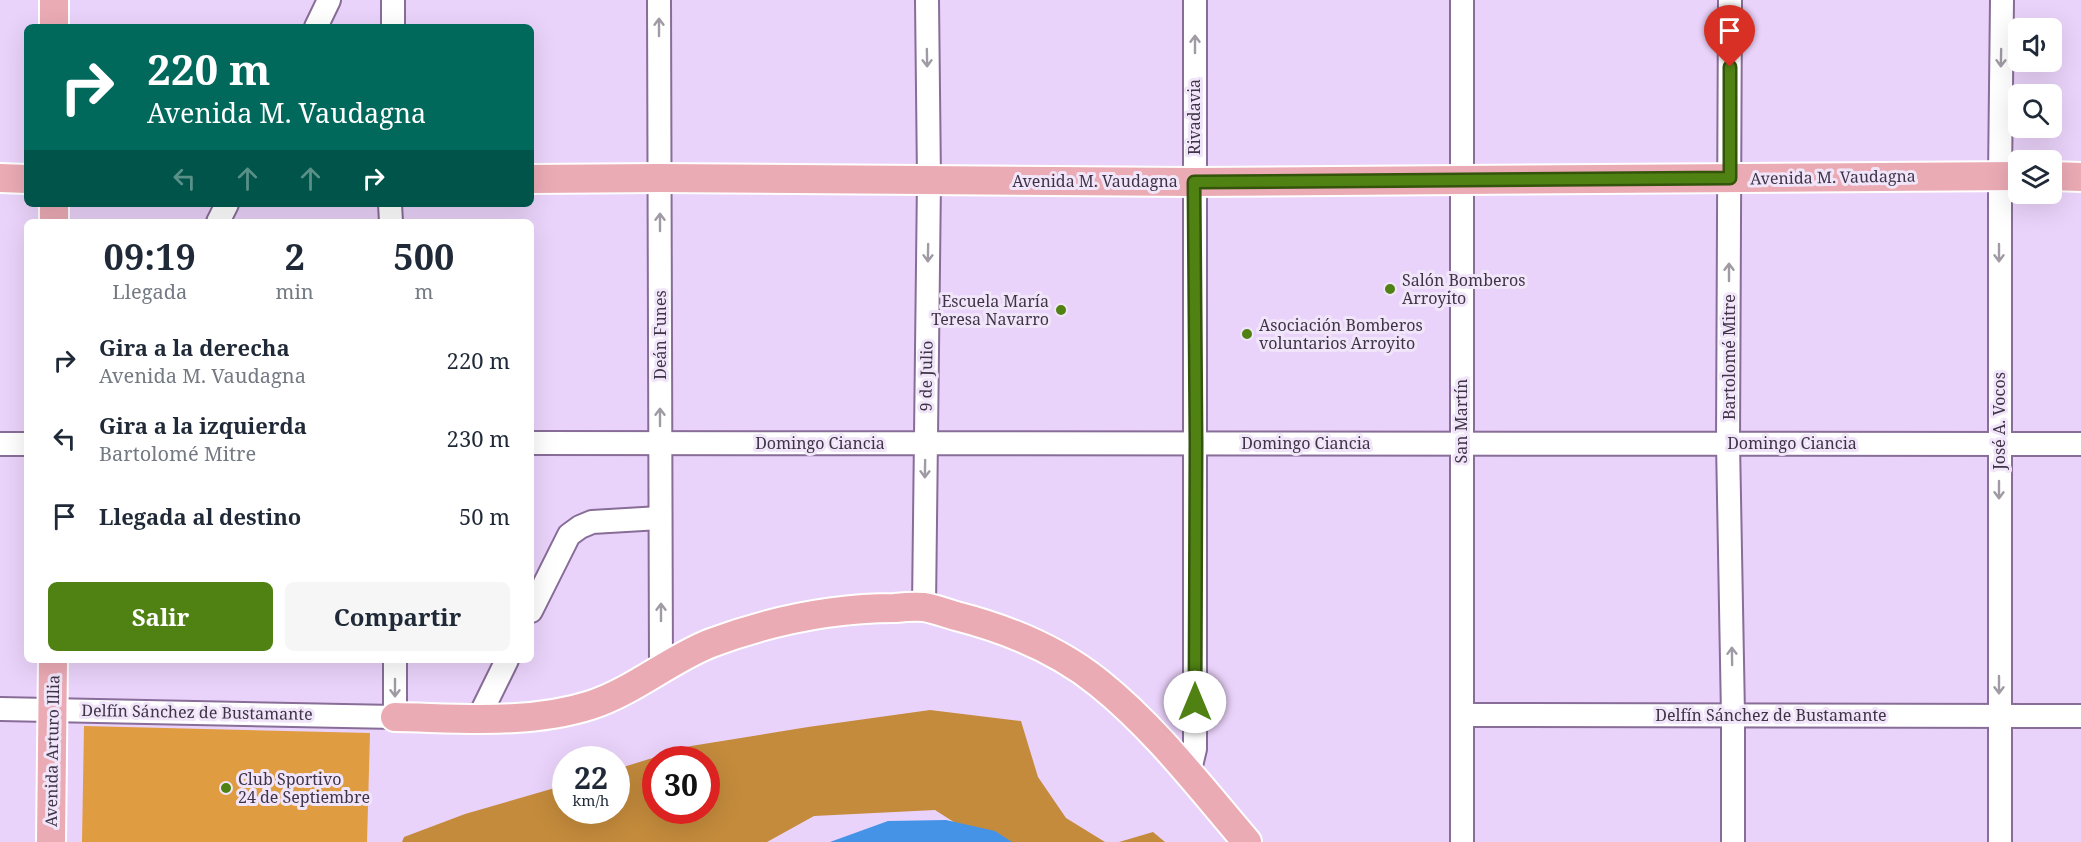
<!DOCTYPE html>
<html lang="es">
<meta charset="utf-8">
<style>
:root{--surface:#fff;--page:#f6f6f7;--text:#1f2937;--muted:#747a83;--accent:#508113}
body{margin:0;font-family:"Noto Serif",serif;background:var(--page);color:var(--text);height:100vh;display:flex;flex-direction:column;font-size:22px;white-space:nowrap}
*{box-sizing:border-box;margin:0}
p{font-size:20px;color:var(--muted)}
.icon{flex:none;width:33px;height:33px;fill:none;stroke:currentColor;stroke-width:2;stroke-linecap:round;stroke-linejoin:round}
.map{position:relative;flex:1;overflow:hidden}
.drawer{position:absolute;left:24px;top:219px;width:510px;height:444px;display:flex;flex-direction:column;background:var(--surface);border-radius:9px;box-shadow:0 6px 24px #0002}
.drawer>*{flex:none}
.hud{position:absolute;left:24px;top:24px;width:510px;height:183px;border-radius:9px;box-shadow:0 6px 24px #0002;background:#00695c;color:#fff;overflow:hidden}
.buttons{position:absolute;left:2008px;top:18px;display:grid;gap:12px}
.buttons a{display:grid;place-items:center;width:54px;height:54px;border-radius:9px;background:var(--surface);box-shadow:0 6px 24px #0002;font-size:30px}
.speed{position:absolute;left:552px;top:746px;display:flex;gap:12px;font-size:30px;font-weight:700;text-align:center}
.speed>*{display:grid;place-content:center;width:78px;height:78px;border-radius:50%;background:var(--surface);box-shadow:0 6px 24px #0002;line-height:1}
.speed small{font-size:15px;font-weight:400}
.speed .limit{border:9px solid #d22;background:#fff;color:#111}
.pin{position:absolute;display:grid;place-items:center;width:51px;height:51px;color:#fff;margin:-62px -26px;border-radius:50% 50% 50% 0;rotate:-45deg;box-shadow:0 0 6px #0007}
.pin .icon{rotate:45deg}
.me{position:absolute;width:66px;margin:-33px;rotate:0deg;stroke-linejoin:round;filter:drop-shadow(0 0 4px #0008)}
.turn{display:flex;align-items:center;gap:21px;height:126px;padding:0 24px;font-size:27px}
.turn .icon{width:78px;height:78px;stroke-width:2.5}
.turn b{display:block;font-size:42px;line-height:51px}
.lanes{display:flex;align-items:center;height:57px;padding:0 24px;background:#0003;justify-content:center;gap:30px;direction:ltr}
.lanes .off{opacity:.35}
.eta{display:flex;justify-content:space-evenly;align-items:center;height:102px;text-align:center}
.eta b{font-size:36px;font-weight:700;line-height:42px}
.primary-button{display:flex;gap:12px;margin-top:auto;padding:12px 24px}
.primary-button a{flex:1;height:69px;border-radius:9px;background:var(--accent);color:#fff;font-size:24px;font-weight:700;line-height:69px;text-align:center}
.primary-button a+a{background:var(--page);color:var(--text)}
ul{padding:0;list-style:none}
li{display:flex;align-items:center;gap:18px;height:78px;padding:0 24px}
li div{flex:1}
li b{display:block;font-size:22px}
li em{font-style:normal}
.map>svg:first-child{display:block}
.green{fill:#df9c40}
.forest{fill:#c48b3c;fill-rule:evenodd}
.water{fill:#4493e6}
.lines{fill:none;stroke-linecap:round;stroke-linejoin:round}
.minor-casing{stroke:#876d98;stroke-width:26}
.major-casing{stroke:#fff;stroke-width:32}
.minor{stroke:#fff;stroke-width:22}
.major{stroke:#ebabb5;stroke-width:28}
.oneway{stroke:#9f9aa3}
.route-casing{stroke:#34540c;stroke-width:15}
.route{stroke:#508113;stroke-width:10}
.poi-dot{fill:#508113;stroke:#f1e6f9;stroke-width:2}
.labels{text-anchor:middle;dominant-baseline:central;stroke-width:6;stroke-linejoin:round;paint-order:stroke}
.street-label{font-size:16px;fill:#3f3447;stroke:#f1e6f9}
.poi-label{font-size:16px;fill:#3f3447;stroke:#f1e6f9;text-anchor:start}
</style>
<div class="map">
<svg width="2081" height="842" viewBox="0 0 2081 842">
<rect width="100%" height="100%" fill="#ead3fa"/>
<path class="green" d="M84 726 370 733 367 842H82Z"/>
<g class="forest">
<path d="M930 710 1021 721 1038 777 1066 818 1105 842H985L935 810 814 816 767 842H402L404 837 465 814 565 785 566 810H616L617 769 691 746 808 727ZM656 759H706V810H656Z"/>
<path d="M1153 832 1165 842H1119Z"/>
</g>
<path class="water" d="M946 820 995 831 1012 842H830L888 821Z"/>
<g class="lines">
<g class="minor-casing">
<g id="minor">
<path d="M659 0 661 670"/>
<path d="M1730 0 1728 443 1733 715V842"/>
<path d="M316 27 329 0"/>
<path d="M393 27V0"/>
<path d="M390 204 391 222"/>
<path d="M218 222 227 204"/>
<path d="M531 443 2081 444"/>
<path d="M0 444H27"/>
<path d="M924 607 929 180 927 0"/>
<path d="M531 611 569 535 580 527 592 522 660 518"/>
<path d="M0 709 395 717V660"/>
<path d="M1462 715 2081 716"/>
<path d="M478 719 507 660"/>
<path d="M1189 774 1195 749V0"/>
<path d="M1462 842V0"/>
<path d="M2000 842V176L2002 0"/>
</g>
</g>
<g class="major-casing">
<g id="major">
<path d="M54 0V27"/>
<path d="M2052 176 2081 177"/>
<path d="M0 178 27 179"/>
<path d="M531 179 659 178 1194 182 2019 176"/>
<path d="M54 204V222"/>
<path d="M395 717C459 718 529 725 591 705 634 691 670 659 711 643 770 621 833 608 895 608 904 607 914 606 924 607 935 609 946 613 956 616 1007 629 1058 650 1099 683 1155 728 1200 787 1247 842"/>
<path d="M51 842 53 660"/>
</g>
</g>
<use href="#minor" class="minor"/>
<use href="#major" class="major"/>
</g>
<defs><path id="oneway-shaft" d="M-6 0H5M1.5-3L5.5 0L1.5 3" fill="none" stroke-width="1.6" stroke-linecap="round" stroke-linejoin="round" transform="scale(1.5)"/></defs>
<g class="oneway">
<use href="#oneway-shaft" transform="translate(659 27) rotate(-90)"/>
<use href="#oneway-shaft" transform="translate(1195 44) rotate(-90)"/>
<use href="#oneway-shaft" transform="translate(927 58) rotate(89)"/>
<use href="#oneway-shaft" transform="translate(2001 58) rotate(91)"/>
<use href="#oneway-shaft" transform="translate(660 222) rotate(-90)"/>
<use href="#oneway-shaft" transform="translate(928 253) rotate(91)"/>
<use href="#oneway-shaft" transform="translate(1999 253) rotate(90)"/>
<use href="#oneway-shaft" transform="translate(1729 272) rotate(-90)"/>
<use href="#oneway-shaft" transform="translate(660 417) rotate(-90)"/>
<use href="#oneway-shaft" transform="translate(925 469) rotate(91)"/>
<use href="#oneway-shaft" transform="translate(1999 490) rotate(90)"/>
<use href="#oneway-shaft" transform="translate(661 612) rotate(-90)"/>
<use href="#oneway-shaft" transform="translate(1732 656) rotate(-91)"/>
<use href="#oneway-shaft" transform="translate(1999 685) rotate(90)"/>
<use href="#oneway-shaft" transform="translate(395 688) rotate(90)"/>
</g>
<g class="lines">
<g class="route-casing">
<path id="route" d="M1195 702 1196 443 1194 182 1730 178V67"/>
</g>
<use href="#route" class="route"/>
</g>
<g class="poi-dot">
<circle cx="1390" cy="289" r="6"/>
<circle cx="1061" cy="310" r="6"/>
<circle cx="1247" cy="334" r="6"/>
<circle cx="226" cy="788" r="6"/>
</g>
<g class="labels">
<g class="street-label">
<text transform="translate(1194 117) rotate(-90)">Rivadavia</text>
<text transform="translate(1833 177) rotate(-1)">Avenida M. Vaudagna</text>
<text x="1095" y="181">Avenida M. Vaudagna</text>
<text transform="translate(660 335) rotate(-90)">Deán Funes</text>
<text transform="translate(1729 357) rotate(-90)">Bartolomé Mitre</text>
<text transform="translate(926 376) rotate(-89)">9 de Julio</text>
<text transform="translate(1461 421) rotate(-90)">San Martín</text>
<text transform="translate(1999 421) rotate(-90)">José A. Vocos</text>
<text x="820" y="443">Domingo Ciancia</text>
<text x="1306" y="443">Domingo Ciancia</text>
<text x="1792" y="443">Domingo Ciancia</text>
<text transform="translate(197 712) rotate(1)">Delfín Sánchez de Bustamante</text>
<text x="1771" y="715">Delfín Sánchez de Bustamante</text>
<text transform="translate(52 751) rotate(-89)">Avenida Arturo Illia</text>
</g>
<g class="poi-label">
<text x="1402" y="280">Salón Bomberos<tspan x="1402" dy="18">Arroyito</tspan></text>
<text x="1049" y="301" text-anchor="end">Escuela María<tspan x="1049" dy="18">Teresa Navarro</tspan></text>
<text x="1259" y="325">Asociación Bomberos<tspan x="1259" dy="18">voluntarios Arroyito</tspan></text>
<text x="238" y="779">Club Sportivo<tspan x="238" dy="18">24 de Septiembre</tspan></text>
</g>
</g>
</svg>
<div class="buttons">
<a><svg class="icon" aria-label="sound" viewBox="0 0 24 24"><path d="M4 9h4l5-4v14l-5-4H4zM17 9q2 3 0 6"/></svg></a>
<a><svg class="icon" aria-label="search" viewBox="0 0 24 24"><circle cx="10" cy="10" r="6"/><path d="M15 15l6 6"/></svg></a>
<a><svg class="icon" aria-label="layers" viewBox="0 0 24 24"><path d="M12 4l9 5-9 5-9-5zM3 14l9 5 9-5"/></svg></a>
</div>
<div class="speed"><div>22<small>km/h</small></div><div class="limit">30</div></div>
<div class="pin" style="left:1730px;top:67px;background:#d93025"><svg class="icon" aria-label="arrive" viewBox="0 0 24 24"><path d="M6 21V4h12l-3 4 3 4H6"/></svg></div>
<svg class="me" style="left:1195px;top:702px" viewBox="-20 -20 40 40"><circle r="19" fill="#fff"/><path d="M0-13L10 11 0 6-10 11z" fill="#508113"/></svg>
<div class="hud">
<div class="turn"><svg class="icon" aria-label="right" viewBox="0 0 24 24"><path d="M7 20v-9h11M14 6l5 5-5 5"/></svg><div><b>220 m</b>Avenida M. Vaudagna</div></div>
<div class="lanes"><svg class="icon off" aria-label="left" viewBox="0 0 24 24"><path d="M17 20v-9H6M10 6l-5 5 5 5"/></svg><svg class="icon off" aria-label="ahead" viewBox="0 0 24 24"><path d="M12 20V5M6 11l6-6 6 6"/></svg><svg class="icon off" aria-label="ahead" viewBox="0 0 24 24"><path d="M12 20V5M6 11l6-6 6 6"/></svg><svg class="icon" aria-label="right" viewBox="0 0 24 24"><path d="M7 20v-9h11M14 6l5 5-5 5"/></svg></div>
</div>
<section class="drawer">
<div class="eta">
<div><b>09:19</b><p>Llegada</p></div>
<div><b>2</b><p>min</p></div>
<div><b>500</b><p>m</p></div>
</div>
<ul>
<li><svg class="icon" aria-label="right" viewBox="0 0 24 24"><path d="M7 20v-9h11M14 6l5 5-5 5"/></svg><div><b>Gira a la derecha</b><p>Avenida M. Vaudagna</p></div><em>220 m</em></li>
<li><svg class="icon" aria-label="left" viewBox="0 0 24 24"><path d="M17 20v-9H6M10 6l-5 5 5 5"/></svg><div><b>Gira a la izquierda</b><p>Bartolomé Mitre</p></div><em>230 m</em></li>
<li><svg class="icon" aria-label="arrive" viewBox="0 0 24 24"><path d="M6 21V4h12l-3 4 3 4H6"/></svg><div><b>Llegada al destino</b></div><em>50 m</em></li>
</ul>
<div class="primary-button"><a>Salir</a><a>Compartir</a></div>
</section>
</div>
